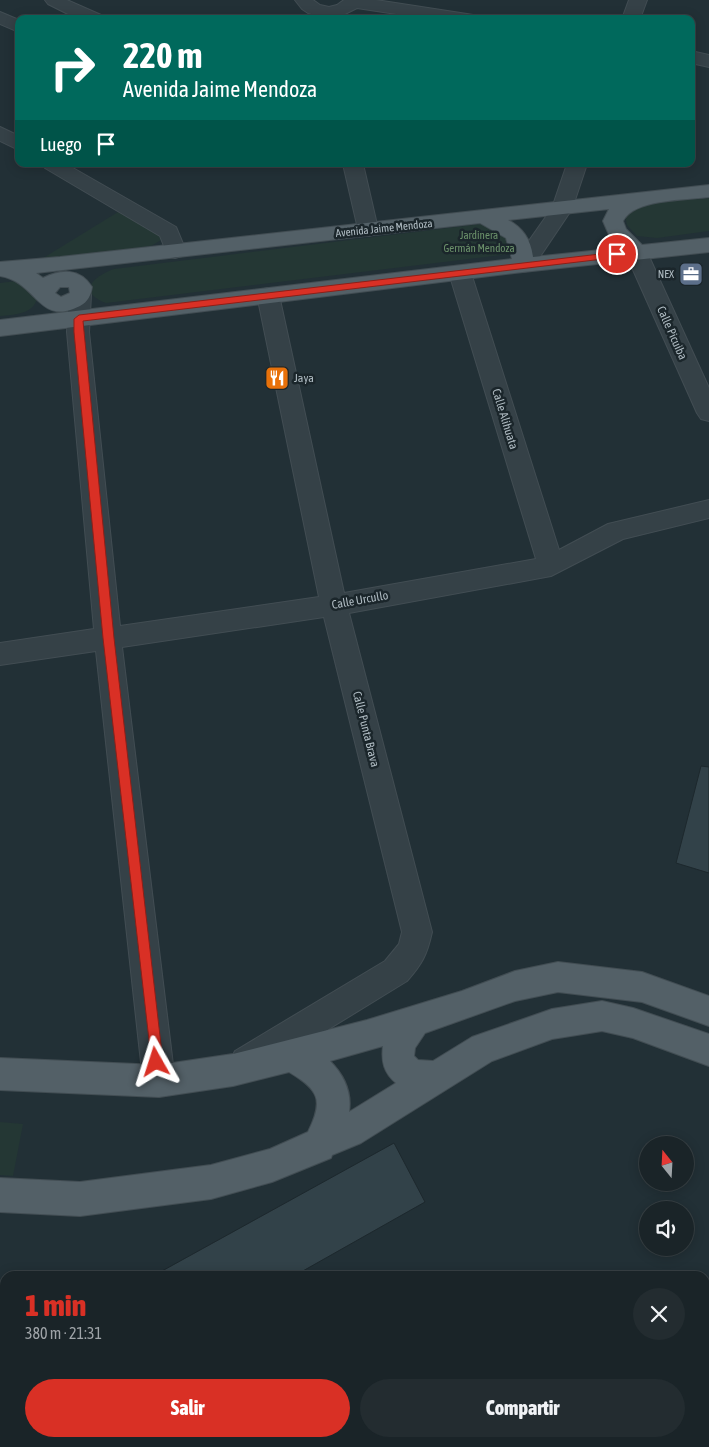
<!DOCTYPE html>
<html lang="es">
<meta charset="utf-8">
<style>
:root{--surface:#1a2428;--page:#232c30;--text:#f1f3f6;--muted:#9fa4a8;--line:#384145;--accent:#d93025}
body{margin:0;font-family:"Asap Condensed",sans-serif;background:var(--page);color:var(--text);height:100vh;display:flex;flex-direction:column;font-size:19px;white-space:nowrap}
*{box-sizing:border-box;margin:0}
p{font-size:16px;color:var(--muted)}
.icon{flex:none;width:28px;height:28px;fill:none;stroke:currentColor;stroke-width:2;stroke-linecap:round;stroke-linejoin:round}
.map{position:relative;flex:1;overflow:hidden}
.side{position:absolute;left:0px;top:1271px;width:710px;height:176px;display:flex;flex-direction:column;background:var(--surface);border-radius:15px 15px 0 0;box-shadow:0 2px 12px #0003,0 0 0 1px var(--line)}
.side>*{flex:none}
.top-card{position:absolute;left:15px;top:15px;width:680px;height:152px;border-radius:10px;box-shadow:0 2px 12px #0003,0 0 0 1px var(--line);background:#00695c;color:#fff;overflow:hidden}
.needle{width:32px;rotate:342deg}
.controls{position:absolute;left:639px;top:1136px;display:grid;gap:10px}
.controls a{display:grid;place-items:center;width:55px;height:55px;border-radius:50%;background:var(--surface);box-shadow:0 2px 12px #0003,0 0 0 1px var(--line);font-size:25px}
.pin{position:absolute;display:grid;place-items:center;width:42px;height:42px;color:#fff;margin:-21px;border:2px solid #fff;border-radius:50%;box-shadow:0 1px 5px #0007}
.me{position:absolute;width:55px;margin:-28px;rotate:354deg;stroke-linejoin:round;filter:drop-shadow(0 0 4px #0008)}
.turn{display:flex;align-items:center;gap:18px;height:105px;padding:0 25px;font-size:22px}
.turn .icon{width:65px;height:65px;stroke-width:2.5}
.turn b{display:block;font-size:35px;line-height:42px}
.then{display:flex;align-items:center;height:48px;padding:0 25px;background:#0003;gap:10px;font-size:19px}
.round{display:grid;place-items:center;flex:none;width:52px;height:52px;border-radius:26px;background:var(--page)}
.summary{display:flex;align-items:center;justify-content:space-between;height:85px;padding:0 25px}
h1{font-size:30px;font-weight:800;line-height:38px;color:var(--accent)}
.cta{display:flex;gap:10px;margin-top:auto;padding:10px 25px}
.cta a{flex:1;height:58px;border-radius:30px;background:var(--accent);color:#fff;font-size:20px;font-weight:800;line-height:58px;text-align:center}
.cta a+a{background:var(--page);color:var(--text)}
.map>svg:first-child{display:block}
.green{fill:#243734}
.building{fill:#324249;stroke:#1d282d}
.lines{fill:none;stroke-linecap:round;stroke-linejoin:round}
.minor-casing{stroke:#424d53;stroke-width:2}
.primary-casing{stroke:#424d53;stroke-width:2}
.minor{fill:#354147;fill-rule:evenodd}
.primary{fill:#536067;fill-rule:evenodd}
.route{fill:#d93025;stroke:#8d1f18}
.labels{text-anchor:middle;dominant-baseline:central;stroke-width:5;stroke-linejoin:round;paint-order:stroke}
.far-street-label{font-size:11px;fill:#b0bcc3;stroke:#1b262b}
.far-park-label{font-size:11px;fill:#6b916a;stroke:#1b262b}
.far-poi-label{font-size:11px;fill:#b0bcc3;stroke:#1b262b;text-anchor:end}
.street-label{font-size:12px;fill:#b0bcc3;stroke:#1b262b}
.poi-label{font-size:12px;fill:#b0bcc3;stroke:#1b262b;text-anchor:start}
</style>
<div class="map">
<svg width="709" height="1447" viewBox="0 0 709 1447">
<rect width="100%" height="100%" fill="#223036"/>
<g class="green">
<path d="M709 198V231L657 238 637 236 627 225 625 215C646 198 683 201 709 198Z"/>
<path d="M118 212 157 232 161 240 151 246 40 260Z"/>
<path d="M481 224 498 229 515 246 510 254 106 303C76 292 94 276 114 269Z"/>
<path d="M17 281 37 297C35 314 14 315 0 316V283Z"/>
<path d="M0 1122 23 1124 13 1176 0 1175Z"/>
<path d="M552 1442H653V1447H551Z"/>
<path d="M492 1443 493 1447H316L315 1443Z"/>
</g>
<g class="building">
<path d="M701 766 709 767V873L676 863Z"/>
<path d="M394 1143 425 1202 294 1276H153Z"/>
</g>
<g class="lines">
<g class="minor-casing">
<g id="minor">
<path d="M45 0H67L101 15 104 19H78L48 4Z"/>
<path d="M295 0H313L320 5 329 7 337 5 344 0H376L467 14 473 15 476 19H429L357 8 343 15 321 17 308 13 302 9Z"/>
<path d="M629 0H647L640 19H622Z"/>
<path d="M0 12 19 20V32L0 24Z"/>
<path d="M691 51 709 55V67L691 63Z"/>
<path d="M0 127 19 136V150L0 141Z"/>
<path d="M42 164H66L176 227 186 251 182 256 175 258 168 256 160 236 45 168Z"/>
<path d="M343 164H363L378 229 375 234 368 236 361 234 358 229Z"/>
<path d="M567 164H587L572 209 531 270 523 272 515 270 512 265 552 208Z"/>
<path d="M636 245 643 247 647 252 709 388V421L701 419 697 413 625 252 629 247Z"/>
<path d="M460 266 468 268 471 273 559 550 608 524 709 500V518L623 539 551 576 349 613 432 932C427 955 422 964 407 981L257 1073 246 1078 235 1073 230 1062 235 1051 385 961 399 944 402 932 324 617 122 647 175 1081 170 1092 159 1097 148 1092 143 1081 96 651 0 665V643L94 629 67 332 69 295 72 290 80 288 88 290 91 295 89 332 120 626 319 597 257 295 260 290 268 288 276 290 279 295 344 593 536 559 449 273 452 268Z"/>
</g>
</g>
<g class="primary-casing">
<g id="primary">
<path d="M709 185V197C686 200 634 199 623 221L626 229 642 245 709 238V252L523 272 0 336V320L512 259 506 238 480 223 36 273 43 278C61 269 80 268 92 287 91 295 88 302 80 306 38 327 38 282 0 276V262L60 257ZM609 209 603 221 610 237 620 248 533 257C531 240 523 228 508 220ZM60 287H69L70 293 61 297 55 293Z"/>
<path d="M558 962 642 972 709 996V1026L642 1002 558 992 515 1001 425 1033 415 1048 414 1056 418 1060 433 1061 472 1037 552 1009 602 1001 633 1008 709 1034V1066L633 1038 602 1031 552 1039 492 1061 361 1143 332 1155 331 1158 272 1182 211 1199 80 1216 0 1212V1178L80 1182 211 1165 270 1149 308 1132C324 1100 319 1090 289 1072L233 1086 159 1097 0 1090V1058L159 1065 233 1054 367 1020 462 991 515 971ZM383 1046C381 1062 384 1073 396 1083L349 1112C352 1093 344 1075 330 1061Z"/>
</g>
</g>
<use href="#minor" class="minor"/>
<use href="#primary" class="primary"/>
</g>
<path class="route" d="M617 252H620V257L83 321 114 638 163 1062 161 1066 156 1068 152 1066 103 638 74 332V319L79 315Z"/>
<defs>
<g id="office-square" transform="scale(1.25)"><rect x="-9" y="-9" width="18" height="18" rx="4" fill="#5c6f8a" stroke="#1b262b"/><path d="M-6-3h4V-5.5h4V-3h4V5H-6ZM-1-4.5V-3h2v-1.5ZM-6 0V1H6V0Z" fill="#fff"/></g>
<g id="restaurant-square" transform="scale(1.25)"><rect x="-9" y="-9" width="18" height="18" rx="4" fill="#e8710a" stroke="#1b262b"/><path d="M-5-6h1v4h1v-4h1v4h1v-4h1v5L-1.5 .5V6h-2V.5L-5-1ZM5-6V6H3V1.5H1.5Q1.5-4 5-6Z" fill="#fff"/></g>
</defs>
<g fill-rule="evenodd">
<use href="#office-square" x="691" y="274"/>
<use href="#restaurant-square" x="277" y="378"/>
</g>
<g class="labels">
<g class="far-street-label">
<text transform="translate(384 228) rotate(-6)">Avenida Jaime Mendoza</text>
</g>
<g class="far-park-label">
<text x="479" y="235">Jardinera<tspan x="479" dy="13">Germán Mendoza</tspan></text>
</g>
<g class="far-poi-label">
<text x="674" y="274">NEX</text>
</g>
<g class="street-label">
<text transform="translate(672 333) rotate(66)">Calle Picuiba</text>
<text transform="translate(505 419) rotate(73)">Calle Alihuata</text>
<text transform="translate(360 600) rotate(-10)">Calle Urcullo</text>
<text transform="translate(366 729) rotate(76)">Calle Punta Brava</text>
</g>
<g class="poi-label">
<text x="294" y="378">Jaya</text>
</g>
</g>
</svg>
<div class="controls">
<a><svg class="needle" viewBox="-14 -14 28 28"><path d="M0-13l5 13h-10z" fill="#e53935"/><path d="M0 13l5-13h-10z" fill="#9fa4a8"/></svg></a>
<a><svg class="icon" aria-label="sound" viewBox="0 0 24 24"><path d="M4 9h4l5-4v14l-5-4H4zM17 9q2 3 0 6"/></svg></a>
</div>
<div class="pin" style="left:617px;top:254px;background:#d93025"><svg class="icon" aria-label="arrive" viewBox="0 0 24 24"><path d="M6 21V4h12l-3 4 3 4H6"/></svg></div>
<svg class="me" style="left:156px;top:1062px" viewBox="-20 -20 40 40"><path d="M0-17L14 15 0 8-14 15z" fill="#d93025" stroke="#fff" stroke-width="4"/></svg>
<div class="top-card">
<div class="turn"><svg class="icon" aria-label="right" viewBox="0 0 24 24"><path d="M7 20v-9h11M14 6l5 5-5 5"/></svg><div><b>220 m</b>Avenida Jaime Mendoza</div></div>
<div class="then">Luego<svg class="icon" aria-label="arrive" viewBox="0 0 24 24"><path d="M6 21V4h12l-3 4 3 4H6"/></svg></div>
</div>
<section class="side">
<div class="summary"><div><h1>1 min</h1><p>380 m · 21:31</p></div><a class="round"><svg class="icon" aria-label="close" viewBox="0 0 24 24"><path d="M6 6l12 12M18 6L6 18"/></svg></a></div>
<div class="cta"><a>Salir</a><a>Compartir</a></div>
</section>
</div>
